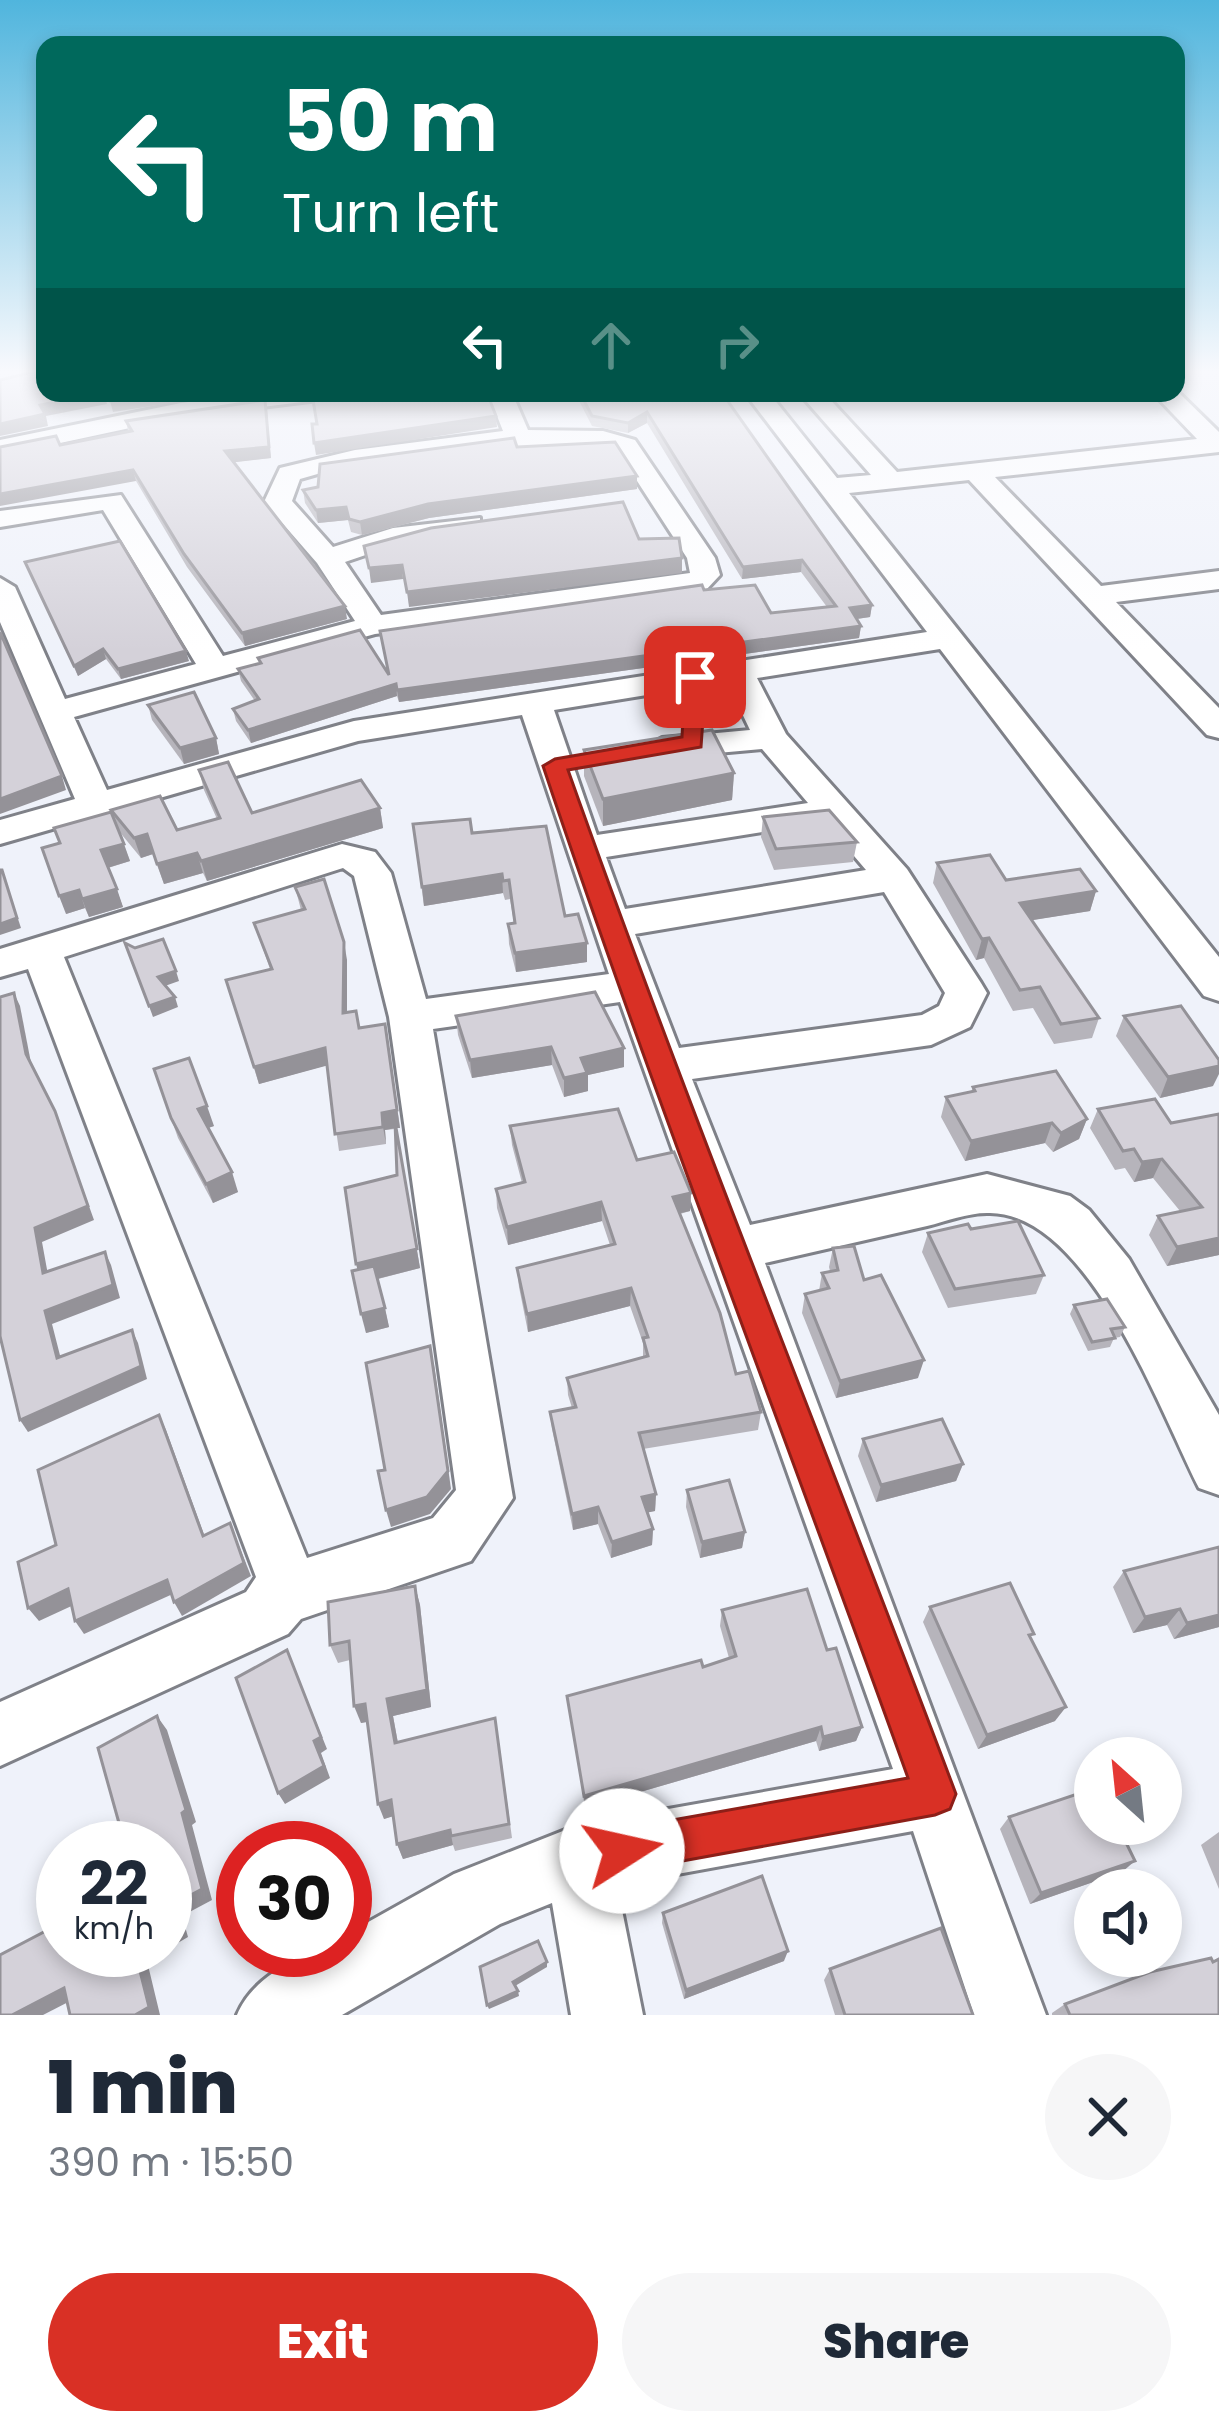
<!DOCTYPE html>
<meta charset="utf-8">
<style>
:root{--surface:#fff;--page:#f6f6f7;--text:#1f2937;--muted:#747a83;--accent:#d93025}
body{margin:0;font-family:Poppins,sans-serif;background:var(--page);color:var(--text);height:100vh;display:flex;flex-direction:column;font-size:45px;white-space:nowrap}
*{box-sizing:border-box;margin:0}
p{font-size:39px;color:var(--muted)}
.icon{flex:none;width:66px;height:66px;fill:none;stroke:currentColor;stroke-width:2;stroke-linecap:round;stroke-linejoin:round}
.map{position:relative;height:2015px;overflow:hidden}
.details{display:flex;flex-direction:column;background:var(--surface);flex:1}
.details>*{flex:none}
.banner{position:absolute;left:36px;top:36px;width:1149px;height:366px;border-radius:24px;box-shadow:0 6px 18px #0003;background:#00695c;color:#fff;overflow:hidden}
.needle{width:78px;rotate:333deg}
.buttons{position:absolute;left:1074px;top:1737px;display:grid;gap:24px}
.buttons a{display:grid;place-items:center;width:108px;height:108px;border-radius:50%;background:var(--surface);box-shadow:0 6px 18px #0003;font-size:60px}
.speed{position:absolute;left:36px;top:1821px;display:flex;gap:24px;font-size:60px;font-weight:700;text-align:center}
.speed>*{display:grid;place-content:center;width:156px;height:156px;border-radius:50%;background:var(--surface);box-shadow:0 6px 18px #0003;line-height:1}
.speed small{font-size:30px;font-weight:400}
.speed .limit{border:18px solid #d22;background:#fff;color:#111}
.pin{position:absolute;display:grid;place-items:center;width:102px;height:102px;color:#fff;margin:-51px;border-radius:24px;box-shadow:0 6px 18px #0006}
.me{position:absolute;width:132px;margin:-66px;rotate:80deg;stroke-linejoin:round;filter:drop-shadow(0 0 9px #0008)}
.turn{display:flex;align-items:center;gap:42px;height:252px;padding:0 48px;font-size:54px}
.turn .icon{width:156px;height:156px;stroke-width:2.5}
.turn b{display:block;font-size:84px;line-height:102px}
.lanes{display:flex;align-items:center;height:114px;padding:0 48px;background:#0003;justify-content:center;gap:60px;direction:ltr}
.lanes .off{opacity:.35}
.round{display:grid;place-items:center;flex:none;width:126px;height:126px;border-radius:63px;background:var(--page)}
.head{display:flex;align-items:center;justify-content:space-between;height:204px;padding:0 48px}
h1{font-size:72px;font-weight:800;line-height:90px}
.cta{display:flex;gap:24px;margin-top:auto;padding:24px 48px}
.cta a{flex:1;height:138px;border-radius:72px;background:var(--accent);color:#fff;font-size:48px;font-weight:800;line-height:138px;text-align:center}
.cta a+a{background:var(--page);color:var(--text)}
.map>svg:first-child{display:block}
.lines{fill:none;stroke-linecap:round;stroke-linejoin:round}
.minor-casing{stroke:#7f8188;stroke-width:6}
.minor{fill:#fff;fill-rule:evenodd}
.wall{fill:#b6b4bb}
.shaded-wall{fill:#949298}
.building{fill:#d4d1d9;stroke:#949298;stroke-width:3}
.route{fill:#d93025;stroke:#8d1f18;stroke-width:3}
</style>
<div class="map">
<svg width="1219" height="2015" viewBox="0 0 1219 2015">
<rect width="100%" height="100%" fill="#eff2fa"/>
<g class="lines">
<g class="minor-casing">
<g id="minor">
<path d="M1176 390 1219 432V452L995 477 1101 586 1219 571V589L1116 602 1219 708V738L1207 735 969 480 849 493 1219 957V1001L1204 996 940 649 757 678 786 734 907 869 981 983 987 993 970 1027 931 1045 692 1079 750 1225 987 1174 1070 1196 1089 1210 1129 1259 1219 1415V1495L1199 1488C1160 1411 1089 1214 990 1213 970 1212 947 1221 927 1226 873 1238 819 1251 765 1263L1046 2015H974L913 1831 617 1885 643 2015H571L552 1903 500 1924 342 2015H237C253 1976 303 1950 345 1950V1935L454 1874 578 1825 893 1769 620 1002 433 1029 513 1498 471 1561 301 1619 288 1634 0 1766V1702L246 1592 256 1577 28 969 0 977V949L342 844 375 852 391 873 426 999 609 974 522 715 358 741 0 844V820L75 799 0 622V578L15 587 65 699 196 664 103 510 0 527V511L121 495 223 656 355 621 317 563 264 502 280 468 355 450 503 431 488 393H512L528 430 603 431 635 440 715 558 720 575 705 591 695 594 375 634 74 717 107 790 354 721 927 632 745 393H769L837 478 871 475 799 393H824L897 472 1197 439 1153 393ZM515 446 617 450 687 558 690 573 381 615 345 562 398 544 480 530V518L393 528 333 547 292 501 300 479 321 473ZM727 682 750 730 662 738 645 748 662 758 762 749 808 803 597 835 554 710ZM825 822 866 870 625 909 606 857ZM343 868 354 876 389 1017 456 1490 433 1518 307 1558 64 957ZM884 892 945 993 939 1006 922 1015 679 1048 635 934Z"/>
<path d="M260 393H330L318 400 181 417 0 456V440L181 403Z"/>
</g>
</g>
<use href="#minor" class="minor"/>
</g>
<g class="wall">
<path d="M575 393H722L872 605 870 617 857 619 861 626 859 638 399 702 397 696 251 743 236 721 233 709 255 701 241 681 238 669 259 663 258 658 388 673 704 590 771 613 827 607 801 572 742 579 647 423 628 433 592 426Z"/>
<path d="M267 411 271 458 234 462 347 619 245 646 187 567 136 481 60 445 128 431 126 421Z"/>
<path d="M517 447 637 489 429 518 362 535 351 532 348 520 318 523 305 503 303 490Z"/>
<path d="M25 562 189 661 121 679 106 659 78 676Z"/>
<path d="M148 705 216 738 219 754 184 764 152 720Z"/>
<path d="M584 750 734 773 732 800 603 826 584 776Z"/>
<path d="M199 770 252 813 380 808 383 828 207 881 203 873 164 884 153 854 141 858 118 830 130 861 108 868 123 907 89 917 85 908 66 914 118 829 111 810 177 830 217 819 204 790Z"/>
<path d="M763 817 857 842 853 862 774 870 761 837Z"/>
<path d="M413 824 472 833 565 916 587 962 516 972 509 944 508 924 514 923 510 899 505 900 503 893 424 906Z"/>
<path d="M937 863 1006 880 1096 891 1090 911 1032 920 1099 1018 1092 1038 1054 1044 1033 1008 1013 1011 984 958 976 960 933 883Z"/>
<path d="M295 887 347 960V1013L359 1028 388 1041 400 1128H396L420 1268 378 1279 389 1327 366 1333 358 1270 397 1175 395 1129 385 1130 386 1144 339 1151 327 1065 259 1084 226 980 270 969 254 923 301 910Z"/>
<path d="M456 1016 624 1067 588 1075V1091L564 1097 552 1065 472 1078 458 1035Z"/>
<path d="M1124 1016 1213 1086 1160 1098 1116 1036Z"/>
<path d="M154 1069 214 1126 208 1128 238 1192 213 1203 178 1138Z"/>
<path d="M973 1087 1087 1119 1079 1139 1053 1152 1045 1143 965 1161 941 1117 946 1097 971 1092Z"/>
<path d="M1098 1109 1171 1123 1219 1114V1255L1167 1266 1149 1235 1158 1216 1180 1211 1153 1178 1134 1182 1125 1168 1115 1170 1090 1128Z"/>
<path d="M510 1126 637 1160 691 1193 690 1211 680 1214 736 1374 761 1412 758 1430 643 1449 656 1494 655 1511 647 1512 653 1529 652 1545 611 1558 598 1524 573 1530 552 1429 550 1412 572 1408 568 1395 567 1378 643 1357V1343L630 1306 528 1332 519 1287 517 1268 610 1245 602 1221 508 1245 497 1208 496 1189 522 1183 512 1145Z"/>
<path d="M971 1229 1044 1275 1036 1294 948 1308 922 1252 928 1233Z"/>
<path d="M833 1248 864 1280 918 1378 836 1398 802 1313 805 1294 819 1291 822 1273 830 1271 829 1267Z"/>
<path d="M1074 1305 1125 1327 1120 1337 1114 1338 1110 1347 1088 1351 1070 1314Z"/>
<path d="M863 1439 963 1464 956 1481 876 1502 858 1456Z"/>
<path d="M687 1490 745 1532 742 1548 700 1558 686 1507Z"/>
<path d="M1124 1571 1219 1627 1174 1639 1167 1625 1133 1633 1113 1587Z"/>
<path d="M415 1586 420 1605 431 1707 393 1716 398 1743 498 1735 512 1838 455 1851 453 1845 403 1859 397 1844 393 1816 384 1819 367 1722 361 1723 350 1660 338 1663 330 1645Z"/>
<path d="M930 1607 1031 1638 1055 1721 978 1749 923 1622Z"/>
<path d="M722 1610 827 1650 862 1727 856 1741 819 1751 816 1741 585 1808 567 1696 703 1667 729 1658 720 1626Z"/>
<path d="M1009 1817 1122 1872 1030 1904 1000 1829Z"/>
<path d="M1219 1832V1889L1201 1845Z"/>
<path d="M663 1913 784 1961 684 1999 662 1923Z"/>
<path d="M830 1969 973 2015H835L824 1980Z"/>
<path d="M1065 2004 1219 2015H1052V2013Z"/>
</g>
<g class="shaded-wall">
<path d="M104 393 107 404 46 416 48 426 0 436V424L40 405Z"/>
<path d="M161 393H236L113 412 110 401Z"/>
<path d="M265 400 271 458 228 463 225 451Z"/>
<path d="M647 412V423L628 433V423Z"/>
<path d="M496 416 497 427 316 455 314 443Z"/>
<path d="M133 470 136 481 0 506V494Z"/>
<path d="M637 476V489L429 518 362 535 360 522 428 504Z"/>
<path d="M346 507 348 520 318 523 316 510Z"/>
<path d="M682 558V573L409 607 407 592Z"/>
<path d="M802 560 801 572 742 579 743 567Z"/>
<path d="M402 565 403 579 371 583 369 568Z"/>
<path d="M872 605 870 617 849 620 850 608Z"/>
<path d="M345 606 347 619 245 646 242 633Z"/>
<path d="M861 626 859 638 399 702 397 690Z"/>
<path d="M103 649 106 659 78 676 74 666Z"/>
<path d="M186 651 189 661 121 679 118 669Z"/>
<path d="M396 684 397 696 251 743 248 730Z"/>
<path d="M216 738 219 754 184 764 180 748Z"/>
<path d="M734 773 732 800 603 826V799Z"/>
<path d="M62 776 66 790 0 814V799Z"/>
<path d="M380 808 383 828 207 881 201 861Z"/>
<path d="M147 834 153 854 141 858 134 838Z"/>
<path d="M124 844 130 861 107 868 101 850Z"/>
<path d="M197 853 203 873 164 884 157 864Z"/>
<path d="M2 870 21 928 0 935V924Z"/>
<path d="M502 874 503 893 424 906 422 887Z"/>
<path d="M117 889 123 907 89 917 82 899Z"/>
<path d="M79 890 85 908 66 914 59 896Z"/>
<path d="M1096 891 1090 911 1014 923 1020 903Z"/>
<path d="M989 938 984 958 976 960 982 939Z"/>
<path d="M344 942 347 960V1031L343 1013Z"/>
<path d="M587 943V962L516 972 515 953Z"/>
<path d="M176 971 179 981 162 987 158 977Z"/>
<path d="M14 993 20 1006 32 1068 26 1054Z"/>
<path d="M175 997 178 1007 153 1017 149 1006Z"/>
<path d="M385 1024 400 1128H396L420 1268 361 1283 356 1264 417 1249 396 1128 385 1130 386 1144 383 1127 382 1113Z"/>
<path d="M551 1047 552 1065 472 1078 470 1060Z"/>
<path d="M325 1048 329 1065 259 1084 254 1067Z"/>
<path d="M624 1048V1067L588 1075V1091L564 1097V1078L581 1058Z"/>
<path d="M1219 1066V1074L1213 1086 1160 1098 1168 1077Z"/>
<path d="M207 1106 214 1126 205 1129 198 1109Z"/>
<path d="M55 1111 94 1220 42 1242 50 1286 43 1273 35 1228Z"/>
<path d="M1087 1119 1079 1139 1053 1152 1061 1133Z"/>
<path d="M1052 1123 1045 1143 965 1161 971 1141Z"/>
<path d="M1162 1159 1153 1178 1134 1182 1142 1162Z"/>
<path d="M232 1172 238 1192 213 1203 206 1184Z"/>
<path d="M691 1193 690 1211 672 1215 673 1197Z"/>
<path d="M601 1202 602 1221 508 1245 507 1227Z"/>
<path d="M1219 1238V1255L1167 1266 1177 1247Z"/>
<path d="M105 1252 111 1265 120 1298 52 1324 64 1371 57 1358 45 1311Z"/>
<path d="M631 1288 630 1306 528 1332 527 1314Z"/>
<path d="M385 1308 389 1327 366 1333 361 1314Z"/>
<path d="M132 1330 138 1343 147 1379 28 1432 20 1420Z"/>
<path d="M924 1360 918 1378 836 1398 840 1381Z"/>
<path d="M434 1365 451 1489 430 1514 391 1527 386 1510Z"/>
<path d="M159 1415 166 1430 210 1551 203 1536Z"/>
<path d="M963 1464 956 1481 876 1502 881 1485Z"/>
<path d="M656 1494 655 1511 641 1514 642 1497Z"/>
<path d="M598 1507V1524L573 1530 572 1514Z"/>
<path d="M230 1523 251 1576 182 1616 174 1602Z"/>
<path d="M653 1529 652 1545 611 1558 612 1542Z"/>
<path d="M745 1532 742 1548 700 1558 702 1542Z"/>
<path d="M167 1580 175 1593 84 1634 75 1621Z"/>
<path d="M415 1586 420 1605 431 1707 393 1716 401 1760 395 1743 387 1699Z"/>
<path d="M68 1589 78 1603 39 1621 28 1608Z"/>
<path d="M1180 1609 1167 1625 1133 1633 1145 1617Z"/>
<path d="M1219 1615V1627L1174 1639 1187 1623Z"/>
<path d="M287 1650 327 1749 321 1753 330 1778 285 1804 278 1793 314 1741Z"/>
<path d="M365 1704 371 1721 361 1723 354 1706Z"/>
<path d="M1066 1707 1055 1721 978 1749 987 1735Z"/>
<path d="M157 1716 167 1730 196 1822 192 1825 212 1900 182 1916 188 1937 147 1961 160 2015H135V1951L165 1950V1934L172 1905Z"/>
<path d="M821 1727 816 1741 585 1808 584 1796Z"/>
<path d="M862 1727 856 1741 819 1751 823 1737Z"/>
<path d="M391 1800 397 1815 384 1819 378 1804Z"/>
<path d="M450 1830 453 1845 403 1859 397 1844Z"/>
<path d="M1135 1861 1122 1872 1030 1904 1041 1893Z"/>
<path d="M788 1951 784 1961 684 1999 686 1990Z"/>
<path d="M547 1962V1967L515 1986 513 1982Z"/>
<path d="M64 1988 78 1997 43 2015H12Z"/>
<path d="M518 1991 519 1996 489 2009 487 2005Z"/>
</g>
<g class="building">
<path d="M45 369V393H102L40 405 45 414 0 424V380Z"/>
<path d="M104 393H161L110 401Z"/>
<path d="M349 393 350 397 406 393H487L496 416 314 443 312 424H317L312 394Z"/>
<path d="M580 393H722L872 605 850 608 861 626 397 690 396 684 248 730 233 709 259 699 238 669 261 663 258 658 360 630 389 675 380 631 702 585 704 590 755 585 771 613 836 606 802 560 743 567 647 412 628 423 592 416Z"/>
<path d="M265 400 269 447 225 451 345 606 242 633 184 554 133 470 0 494V447L56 436 60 445 132 431 126 421Z"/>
<path d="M514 438 517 447 615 442 637 476 428 504 360 522 349 519 346 507 316 510 303 490 318 487 320 464Z"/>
<path d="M623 502 639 539 679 538 682 558 407 592 402 565 369 568 364 546 431 528Z"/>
<path d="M120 541 186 651 118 669 103 649 74 666 25 562Z"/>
<path d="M0 632 62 776 0 799Z"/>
<path d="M194 692 216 738 180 748 148 705Z"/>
<path d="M712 730 734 773 603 799 584 750Z"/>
<path d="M228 762 252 813 361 780 380 808 201 861 197 853 157 864 147 834 134 838 111 810 160 796 177 830 220 818 199 770Z"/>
<path d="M829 810 857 842 776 849 763 817Z"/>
<path d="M111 812 124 844 101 850 117 889 82 899 79 890 59 896 42 848 60 843 54 828Z"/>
<path d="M470 819 472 833 546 826 565 916 578 914 587 943 515 953 508 924 515 923 509 880 503 881 502 874 422 887 413 824Z"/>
<path d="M990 855 1006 880 1080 869 1096 891 1020 903 1099 1018 1061 1024 1040 987 1020 990 989 938 982 939 937 863Z"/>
<path d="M0 870H2L17 918 0 924Z"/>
<path d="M324 879 344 942 343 1013 356 1011 359 1028 385 1024 397 1110 382 1113 383 1127 335 1134 325 1048 254 1067 226 980 272 969 254 923 305 909 295 887Z"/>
<path d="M163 939 176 971 158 977 175 997 149 1006 125 943 135 948Z"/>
<path d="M595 992 624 1048 581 1058 587 1073 564 1078 551 1047 470 1060 456 1016Z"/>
<path d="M14 993 26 1054 55 1111 88 1206 35 1228 43 1273 105 1252 113 1285 45 1311 57 1358 132 1330 141 1366 20 1420 0 1336V997Z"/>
<path d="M1181 1006 1219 1060V1066L1168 1077 1124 1016Z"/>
<path d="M189 1058 207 1106 198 1109 232 1172 206 1184 171 1118 154 1069Z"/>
<path d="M1056 1071 1087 1119 1061 1133 1052 1123 971 1141 946 1097 975 1091 973 1087Z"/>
<path d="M1155 1099 1171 1123 1219 1114V1238L1177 1247 1158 1216 1202 1207 1162 1159 1142 1162 1134 1149 1123 1151 1098 1109Z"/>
<path d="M618 1109 637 1160 674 1152 691 1193 673 1197 720 1313 736 1374 749 1371 761 1412 639 1433 656 1494 642 1497 653 1529 612 1542 598 1507 572 1514 550 1412 576 1407 567 1378 648 1356 643 1338 648 1337 631 1288 527 1314 517 1268 615 1244 601 1202 507 1227 496 1189 525 1182 510 1126Z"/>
<path d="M395 1122 417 1249 356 1264 345 1188 397 1175Z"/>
<path d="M1018 1221 1044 1275 955 1289 928 1233 968 1224 971 1229Z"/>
<path d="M854 1246 864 1280 881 1275 924 1360 840 1381 805 1294 829 1288 822 1273 838 1270 833 1248Z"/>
<path d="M374 1266 385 1308 361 1314 352 1271Z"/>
<path d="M1107 1299 1125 1327 1111 1329 1115 1338 1092 1342 1074 1305Z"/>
<path d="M430 1346 448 1471 427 1497 386 1510 378 1471 385 1470 366 1363Z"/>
<path d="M159 1415 203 1536 230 1523 244 1563 174 1602 167 1580 75 1621 68 1589 28 1608 18 1562 56 1545 38 1470Z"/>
<path d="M942 1419 963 1464 881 1485 863 1439Z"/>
<path d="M729 1480 745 1532 702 1542 687 1490Z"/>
<path d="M1219 1547V1615L1187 1623 1180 1609 1145 1617 1124 1571Z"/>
<path d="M1010 1583 1034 1634 1029 1635 1066 1707 987 1735 930 1607Z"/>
<path d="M415 1586 427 1690 387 1699 395 1743 495 1718 509 1824 451 1836 450 1830 397 1844 391 1800 378 1804 365 1704 354 1706 349 1641 330 1645 328 1602Z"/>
<path d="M807 1589 827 1650 836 1648 862 1727 823 1737 821 1727 584 1796 567 1696 701 1660 703 1667 736 1656 722 1610Z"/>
<path d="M287 1650 321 1737 314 1741 324 1766 278 1793 236 1678Z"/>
<path d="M157 1716 186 1810 182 1813 202 1889 172 1905 178 1927 165 1934V1848H70L119 1823 98 1748Z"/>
<path d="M1095 1788V1824H1117L1135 1861 1041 1893 1009 1817Z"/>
<path d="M762 1876 788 1951 686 1990 663 1913Z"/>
<path d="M63 1922V1950H137L135 1951 149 2007 135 2015H70L64 1988 12 2015H0V1955Z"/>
<path d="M941 1928 973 2015H845L830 1969Z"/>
<path d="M538 1941 547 1962 513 1982 518 1991 487 2005 480 1967Z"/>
<path d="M1211 1958 1213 1962 1219 1959V2015H1070L1065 2004 1150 1972Z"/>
</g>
<linearGradient id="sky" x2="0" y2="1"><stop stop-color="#50b5dd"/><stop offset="0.57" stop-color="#f8f9fd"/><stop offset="1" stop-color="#f8f9fd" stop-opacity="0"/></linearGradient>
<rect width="1219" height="651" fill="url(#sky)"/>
<path class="route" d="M695 671 706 677 701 747 568 770C690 1114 828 1453 956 1794L950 1809 935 1815 622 1872 607 1866 600 1851 607 1835 622 1829 908 1778C787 1440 657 1106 543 766L555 759 682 737 685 677Z"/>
</svg>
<div class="buttons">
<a><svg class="needle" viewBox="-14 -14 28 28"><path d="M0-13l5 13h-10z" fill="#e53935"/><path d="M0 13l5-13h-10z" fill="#747a83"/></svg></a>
<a><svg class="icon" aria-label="sound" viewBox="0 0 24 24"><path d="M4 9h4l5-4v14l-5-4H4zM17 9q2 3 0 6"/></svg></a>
</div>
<div class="speed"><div>22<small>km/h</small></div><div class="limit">30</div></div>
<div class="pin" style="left:695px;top:677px;background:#d93025"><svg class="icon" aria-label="arrive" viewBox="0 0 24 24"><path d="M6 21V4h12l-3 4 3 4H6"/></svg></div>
<svg class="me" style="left:622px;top:1851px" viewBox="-20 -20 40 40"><circle r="19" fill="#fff"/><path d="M0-13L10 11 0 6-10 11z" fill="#d93025"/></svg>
<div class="banner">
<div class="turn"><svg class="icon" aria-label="left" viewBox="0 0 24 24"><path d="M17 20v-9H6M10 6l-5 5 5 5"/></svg><div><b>50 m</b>Turn left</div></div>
<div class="lanes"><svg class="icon" aria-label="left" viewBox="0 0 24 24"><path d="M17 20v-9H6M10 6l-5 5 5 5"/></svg><svg class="icon off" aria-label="ahead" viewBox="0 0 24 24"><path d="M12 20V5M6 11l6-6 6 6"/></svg><svg class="icon off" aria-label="right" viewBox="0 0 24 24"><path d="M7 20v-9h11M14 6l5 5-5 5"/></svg></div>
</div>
</div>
<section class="details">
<div class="head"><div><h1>1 min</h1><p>390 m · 15:50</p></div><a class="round"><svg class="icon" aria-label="close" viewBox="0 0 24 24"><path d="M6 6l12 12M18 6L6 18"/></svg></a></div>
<div class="cta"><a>Exit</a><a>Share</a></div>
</section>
